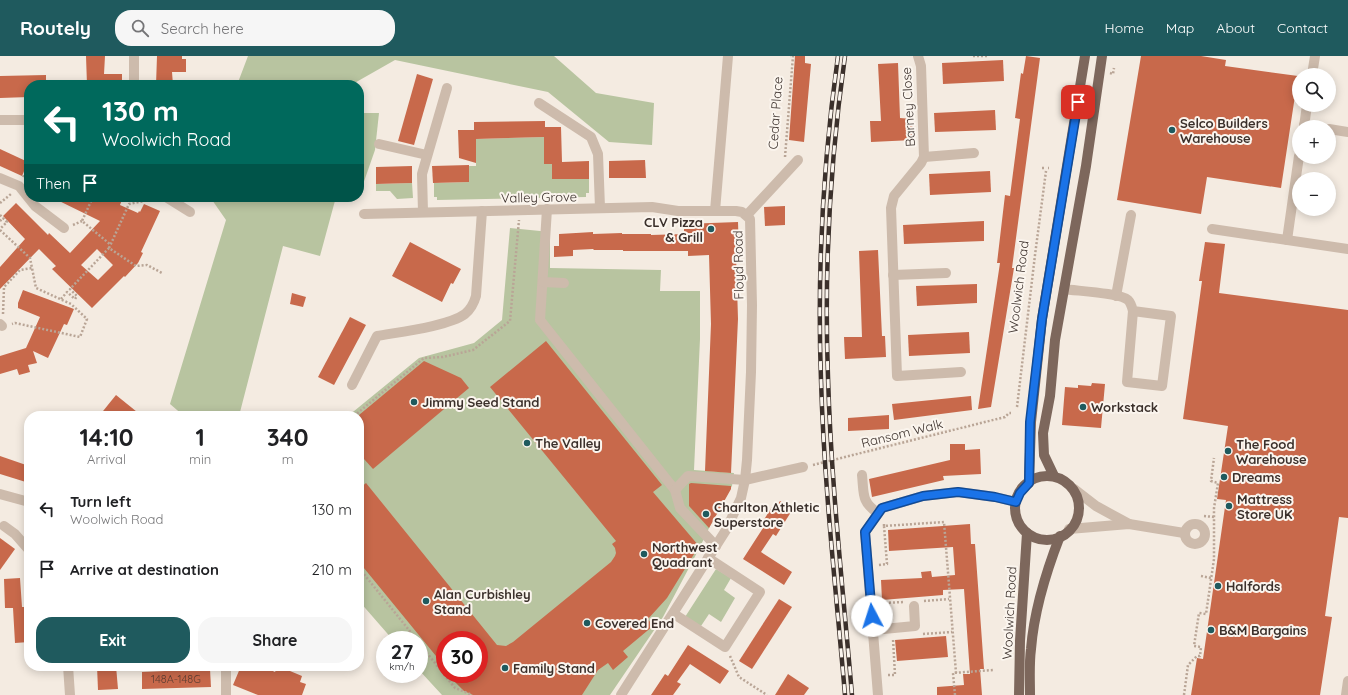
<!DOCTYPE html>
<meta charset="utf-8">
<style>
:root{--surface:#fff;--page:#f6f6f6;--text:#202124;--muted:#757577;--accent:#1f5a5e}
body{margin:0;font-family:Quicksand,sans-serif;background:var(--page);color:var(--text);height:100vh;display:flex;flex-direction:column;font-size:15px;white-space:nowrap}
*{box-sizing:border-box;margin:0}
p{font-size:13px;color:var(--muted)}
.icon{flex:none;width:22px;height:22px;fill:none;stroke:currentColor;stroke-width:2;stroke-linecap:round;stroke-linejoin:round}
.map{position:relative;flex:1;overflow:hidden}
.details{position:absolute;left:24px;top:355px;width:340px;height:260px;display:flex;flex-direction:column;background:var(--surface);border-radius:16px;box-shadow:0 2px 10px #0003}
.details>*{flex:none}
.banner{position:absolute;left:24px;top:24px;width:340px;height:122px;border-radius:16px;box-shadow:0 2px 10px #0003;background:#00695c;color:#fff;overflow:hidden}
.fabs{position:absolute;left:1292px;top:12px;display:grid;gap:8px}
.fabs a{display:grid;place-items:center;width:44px;height:44px;border-radius:50%;background:var(--surface);box-shadow:0 2px 10px #0003;font-size:20px}
.speed{position:absolute;left:376px;top:575px;display:flex;gap:8px;font-size:20px;font-weight:700;text-align:center}
.speed>*{display:grid;place-content:center;width:52px;height:52px;border-radius:50%;background:var(--surface);box-shadow:0 2px 10px #0003;line-height:1}
.speed small{font-size:10px;font-weight:400}
.speed .limit{border:6px solid #d22;background:#fff;color:#111}
.pin{position:absolute;display:grid;place-items:center;width:34px;height:34px;color:#fff;margin:-17px;border-radius:8px;box-shadow:0 2px 6px #0006}
.me{position:absolute;width:44px;margin:-22px;rotate:355deg;stroke-linejoin:round;filter:drop-shadow(0 0 3px #0008)}
.turn{display:flex;align-items:center;gap:14px;height:84px;padding:0 12px;font-size:18px}
.turn .icon{width:52px;height:52px;stroke-width:2.5}
.turn b{display:block;font-size:28px;line-height:34px}
.then{display:flex;align-items:center;height:38px;padding:0 12px;background:#0003;gap:8px;font-size:15px}
.eta{display:flex;justify-content:space-evenly;align-items:center;height:68px;text-align:center}
.eta b{font-size:24px;font-weight:700;line-height:28px}
.primary-button{display:flex;gap:8px;margin-top:auto;padding:8px 12px}
.primary-button a{flex:1;height:46px;border-radius:16px;background:var(--accent);color:#fff;font-size:16px;font-weight:700;line-height:46px;text-align:center}
.primary-button a+a{background:var(--page);color:var(--text)}
ul{padding:0;list-style:none}
li{display:flex;align-items:center;gap:12px;height:60px;padding:0 12px}
li div{flex:1}
li b{display:block;font-size:15px}
li em{font-style:normal}
header{display:flex;align-items:center;gap:24px;box-sizing:border-box;height:56px;padding:0 20px;background:var(--accent);color:#fff}
header strong{font-size:19px}
nav{display:flex;gap:22px;margin-inline-start:auto;font-size:14px}
.search{width:280px;height:36px;background:var(--page);display:flex;align-items:center;gap:10px;box-sizing:border-box;padding:0 14px;border-radius:16px;color:var(--muted);font-size:15px}
.map>svg:first-child{display:block}
.green{fill:#b8c4a0;fill-rule:evenodd}
.building{fill:#c8694b;fill-rule:evenodd}
.lines{fill:none;stroke-linecap:round;stroke-linejoin:round}
.path{stroke:#b9a596;stroke-width:2.5;stroke-dasharray:2 2;stroke-linecap:butt}
.minor{stroke:#cdbbac;stroke-width:10}
.major{stroke:#7d675c;stroke-width:10}
.rail-casing{stroke:#3b302b;stroke-width:4.5}
.rail{stroke:#fbf5ee;stroke-width:3;stroke-dasharray:9;stroke-linecap:butt}
.route-casing{stroke:#114b97;stroke-width:10}
.route{stroke:#1a73e8;stroke-width:7}
.poi-dot{fill:#1f5a5e;stroke:#fbf5ee;stroke-width:1.5}
.labels{text-anchor:middle;dominant-baseline:central;stroke-width:4;stroke-linejoin:round;paint-order:stroke}
.number-label{font-size:11px;fill:#5e3e33}
.street-label{font-size:13px;fill:#3b302b;stroke:#fbf5ee}
.poi-label{font-size:13px;font-weight:bold;fill:#3b302b;stroke:#fbf5ee;text-anchor:start}
</style>
<header>
<strong>Routely</strong>
<div class="search"><svg class="icon" aria-label="search" viewBox="0 0 24 24"><circle cx="10" cy="10" r="6"/><path d="M15 15l6 6"/></svg>Search here</div>
<nav><a>Home</a><a>Map</a><a>About</a><a>Contact</a></nav>
</header>
<div class="map">
<svg width="1348" height="639" viewBox="0 0 1348 639">
<rect width="100%" height="100%" fill="#f4ebe1"/>
<g class="green">
<path d="M248 0H554L596 37 654 47 652 89 609 86 548 36 395 4 351 29H237Z"/>
<path d="M359 57H379L375 94 361 134H359Z"/>
<path d="M544 81V108H552L553 123H589V137H586V141L437 144V141H434V127L469 126V110H476V83Z"/>
<path d="M412 127 413 142 397 143 390 135H376V128Z"/>
<path d="M210 141H336L320 200 283 190 239 360H184L170 348 226 164Z"/>
<path d="M510 172 550 176V212L661 214 660 235H700V283L694 414 734 417 732 430 709 472 700 491 663 561 610 639H442L419 614V584H393L359 545V360H348L419 302 474 287 502 264ZM445 584H479V618H445Z"/>
<path d="M716 513 731 522 724 534 735 542 721 566 709 558 701 570 685 561Z"/>
</g>
<g class="building">
<path d="M86 0H105L104 18H122V29H87Z"/>
<path d="M157 0H182V3H186V16H172L173 29H156Z"/>
<path d="M795 0H805V7L811 8 804 86 789 84Z"/>
<path d="M1026 0 1040 2 1012 212H1014L991 351 978 353 1000 207H997L1005 139 1010 140 1020 63 1015 62 1021 17 1023 18Z"/>
<path d="M1141 0H1201L1226 4 1225 10 1298 20 1281 132 1207 121 1201 158 1117 144Z"/>
<path d="M1003 4 1004 25 943 28 942 7Z"/>
<path d="M898 7 900 62 912 63 913 84 871 86 870 65H881L878 8Z"/>
<path d="M417 18 433 23 414 89 398 85Z"/>
<path d="M46 19V29H29V41L0 42V20Z"/>
<path d="M995 54 996 74 935 76 934 57Z"/>
<path d="M545 65V71H561L562 106 589 105V123H552V108H544V81L476 83V107L459 102 458 74H474V66Z"/>
<path d="M0 93 28 106 22 120 0 110Z"/>
<path d="M645 104 646 122H609V105Z"/>
<path d="M469 109V126L433 127 432 110Z"/>
<path d="M412 110V127L376 128V111Z"/>
<path d="M990 115 991 136 930 139 929 118Z"/>
<path d="M51 141H123L120 149 138 157 139 155 140 156 144 148 160 155 141 196 143 197 138 207 125 221 124 220 92 252 52 213 56 210 39 193 0 233V211L25 183 3 160 16 147 48 179 49 177 70 197 100 165ZM97 193 113 209 98 224 81 209Z"/>
<path d="M785 150V169L765 170 764 151Z"/>
<path d="M984 165V185L904 188 903 169Z"/>
<path d="M738 166 739 198H736L738 263 731 417 705 415 711 268 709 199 688 200V195H623V194H594L593 193 573 194V200L554 201V190H559V178L593 176V178L622 177V178H651V179L684 178V168Z"/>
<path d="M410 186 461 213 453 228 451 227 442 246 392 220Z"/>
<path d="M1205 186 1225 188 1219 237 1348 254V462L1339 461 1325 560 1332 561 1320 639H1191L1197 602 1203 603 1226 444 1217 443 1228 370 1183 363 1202 225H1199Z"/>
<path d="M878 194 882 280H885L886 301 845 303 844 281H862L859 195Z"/>
<path d="M977 228V247L917 250 916 230Z"/>
<path d="M23 234 74 253 67 269 64 268 48 302 33 295 37 307 28 309 30 316 19 319 17 313 0 318V300L26 292 40 261 18 252V247Z"/>
<path d="M292 237 306 241 303 251 290 248Z"/>
<path d="M350 261 366 269 334 329 318 321Z"/>
<path d="M969 276 970 297 909 300 908 279Z"/>
<path d="M546 285 662 429 653 436 699 490 667 542 648 563 653 570 623 595 628 601 613 614 608 607 598 614 582 639H473L464 635 455 626 456 625 450 618H479V584H445V611L359 506V433L366 427 497 589 506 590 513 586 611 506 615 500 616 497 615 492 612 488 616 485 490 331Z"/>
<path d="M424 305 461 322 469 332 373 413 364 403 359 381V359Z"/>
<path d="M1092 327 1105 328 1101 372 1062 369 1065 331 1078 332V329L1091 330Z"/>
<path d="M116 339 142 360H99Z"/>
<path d="M971 340 972 354 894 364 892 348Z"/>
<path d="M889 359V373L848 375V362Z"/>
<path d="M950 388H965V394L980 393 981 418 943 420 944 424 872 441 869 423 950 404Z"/>
<path d="M0 400 29 410V427L0 418Z"/>
<path d="M691 427 731 430V433L709 472 689 450V428Z"/>
<path d="M780 445 790 451 788 454 791 456 776 480 773 478 761 496 792 516 784 529 743 503 763 472 760 470 775 446 778 448Z"/>
<path d="M970 468 971 488H975L984 613H980L982 639H937V631L964 629 963 618H970L964 533 943 534V539L882 544 881 524 922 522 921 516 931 515 932 521 955 519 953 491 889 495 888 474Z"/>
<path d="M0 482 15 493 0 514Z"/>
<path d="M20 522 22 551H29V586L15 587 13 552H5L4 523Z"/>
<path d="M779 543 792 551 752 613 739 605Z"/>
<path d="M946 580 948 601 897 605 895 584Z"/>
<path d="M688 589 729 615 720 628 690 608 677 626 681 628 673 639H651L665 618 668 620Z"/>
<path d="M97 610H116L118 633 98 634Z"/>
<path d="M241 610H262L275 616 278 610 302 620 300 626 306 628 302 639H258L233 629Z"/>
<path d="M210 613 211 631 142 633V616Z"/>
<path d="M788 618 809 632 804 639H775Z"/>
</g>
<g class="lines">
<g class="path">
<path d="M973 0H988"/>
<path d="M1110 17 1113 18 1114 12"/>
<path d="M785 101 793 0H790"/>
<path d="M1042 112H1045"/>
<path d="M1048 112H1049"/>
<path d="M23 121 29 109"/>
<path d="M93 141 82 165 111 189"/>
<path d="M0 147 11 138"/>
<path d="M0 159 7 166 0 173"/>
<path d="M0 165 3 162"/>
<path d="M73 169 82 165"/>
<path d="M0 174 30 202 36 232 71 248 87 263 80 281 15 267 12 268"/>
<path d="M109 192 129 148 144 145 146 141"/>
<path d="M61 243 67 236 75 243 77 240 70 233 109 192 136 210 147 209 162 217"/>
<path d="M3 258 4 231 20 214 32 212"/>
<path d="M1017 351 1035 199 1046 115"/>
<path d="M354 360 424 302 443 301 473 294 510 265 519 164"/>
<path d="M813 409 1005 361 1009 357H1011"/>
<path d="M1204 460 1214 461"/>
<path d="M884 468V470L944 466 956 617"/>
<path d="M879 509 887 508 884 470"/>
<path d="M359 512 417 584"/>
<path d="M1201 520 1211 522"/>
<path d="M924 545 949 543"/>
<path d="M881 547 905 546"/>
<path d="M923 578 952 576"/>
<path d="M419 587 455 632 472 639"/>
<path d="M730 600 739 621 767 639"/>
<path d="M888 619H895L893 583"/>
<path d="M955 639 953 617 993 614"/>
<path d="M1184 639 1188 609 1197 600H1200L1201 591 1194 590 1199 557 1206 558 1214 503V452L1218 427 1211 425 1214 402"/>
</g>
<g class="minor">
<path d="M134 0V29"/>
<path d="M918 0 921 10 924 101 921 107 894 140 891 152 897 320 961 316"/>
<path d="M1312 19 1315 0"/>
<path d="M539 47 591 81 598 98 600 152"/>
<path d="M0 64H29"/>
<path d="M1304 69 1319 71"/>
<path d="M1304 71 1307 49"/>
<path d="M1329 73 1348 76"/>
<path d="M379 88 427 99"/>
<path d="M924 101 974 97"/>
<path d="M0 122 19 130 35 150 64 172"/>
<path d="M166 141 190 156"/>
<path d="M547 153 540 264 675 434 680 452 716 490"/>
<path d="M715 155 728 0"/>
<path d="M423 156 422 118 447 32"/>
<path d="M364 158 652 151 678 155H736L742 156 750 163 752 249 751 316 747 404 745 424 741 442 726 474 621 639"/>
<path d="M747 159 798 104"/>
<path d="M1212 173 1348 193"/>
<path d="M1287 184 1299 100"/>
<path d="M893 219 946 217"/>
<path d="M543 226 564 227"/>
<path d="M1064 233C1077 235 1120 237 1128 244 1131 247 1132 251 1133 255L1127 326 1162 330 1171 260 1133 255"/>
<path d="M1116 240 1131 159"/>
<path d="M0 268 2 270"/>
<path d="M352 329 377 280C399 276 449 270 465 258 471 253 474 247 476 240L482 155"/>
<path d="M862 419C864 437 861 446 878 457"/>
<path d="M1074 433 1096 450 1129 468"/>
<path d="M675 434 688 420 745 424 803 411"/>
<path d="M0 438 29 446"/>
<circle cx="1195" cy="478" r="10"/>
<path d="M4 470 15 478 29 494"/>
<path d="M1069 473 1129 468 1184 477"/>
<path d="M674 558 725 591 760 536 708 502"/>
<path d="M873 574 915 570 914 550"/>
<path d="M68 610 70 639"/>
<path d="M226 610V639"/>
<path d="M878 639 865 476 882 452 923 440 958 436 995 441 1016 446"/>
<path d="M1346 639 1348 625"/>
</g>
<g class="major">
<path d="M1054 420 1044 399 1043 377 1050 340 1055 284 1086 110 1102 0"/>
<circle cx="1047" cy="452" r="32"/>
<path d="M1029 427 1031 366 1042 263 1085 0"/>
<path d="M1019 639 1020 585 1027 477"/>
<path d="M1030 639C1030 624 1029 608 1031 593 1034 555 1046 516 1060 480"/>
</g>
<g class="rail-casing">
<g id="rail">
<path d="M838 0C823 107 817 216 821 324 824 429 836 534 845 639"/>
<path d="M845 0C830 106 824 214 828 321 831 427 843 533 852 639"/>
</g>
</g>
<use href="#rail" class="rail"/>
</g>
<g class="lines">
<g class="route-casing">
<path id="route" d="M872 560 865 476 882 452 923 440 958 436 995 441 1016 446 1020 437 1029 427 1030 366 1042 263 1078 46"/>
</g>
<use href="#route" class="route"/>
</g>
<g class="poi-dot">
<circle cx="1172" cy="74" r="4"/>
<circle cx="711" cy="173" r="4"/>
<circle cx="414" cy="346" r="4"/>
<circle cx="1083" cy="351" r="4"/>
<circle cx="527" cy="387" r="4"/>
<circle cx="1228" cy="395" r="4"/>
<circle cx="1224" cy="421" r="4"/>
<circle cx="1229" cy="450" r="4"/>
<circle cx="706" cy="458" r="4"/>
<circle cx="644" cy="498" r="4"/>
<circle cx="1218" cy="530" r="4"/>
<circle cx="426" cy="545" r="4"/>
<circle cx="587" cy="567" r="4"/>
<circle cx="1211" cy="574" r="4"/>
<circle cx="505" cy="612" r="4"/>
</g>
<g class="labels">
<g class="number-label">
<text x="176" y="623">148A-148G</text>
</g>
<g class="street-label">
<text transform="translate(908 51) rotate(-93)">Barney Close</text>
<text transform="translate(775 57) rotate(-86)">Cedar Place</text>
<text transform="translate(539 141) rotate(-1)">Valley Grove</text>
<text transform="translate(738 209) rotate(-91)">Floyd Road</text>
<text transform="translate(1018 231) rotate(-83)">Woolwich Road</text>
<text transform="translate(902 377) rotate(-14)">Ransom Walk</text>
<text transform="translate(1009 557) rotate(-87)">Woolwich Road</text>
</g>
<g class="poi-label">
<text x="1180" y="67">Selco Builders<tspan x="1180" dy="15">Warehouse</tspan></text>
<text x="703" y="166" text-anchor="end">CLV Pizza<tspan x="703" dy="15">&amp; Grill</tspan></text>
<text x="422" y="346">Jimmy Seed Stand</text>
<text x="1091" y="351">Workstack</text>
<text x="535" y="387">The Valley</text>
<text x="1236" y="388">The Food<tspan x="1236" dy="15">Warehouse</tspan></text>
<text x="1232" y="421">Dreams</text>
<text x="1237" y="443">Mattress<tspan x="1237" dy="15">Store UK</tspan></text>
<text x="714" y="451">Charlton Athletic<tspan x="714" dy="15">Superstore</tspan></text>
<text x="652" y="491">Northwest<tspan x="652" dy="15">Quadrant</tspan></text>
<text x="1226" y="530">Halfords</text>
<text x="434" y="538">Alan Curbishley<tspan x="434" dy="15">Stand</tspan></text>
<text x="595" y="567">Covered End</text>
<text x="1219" y="574">B&amp;M Bargains</text>
<text x="513" y="612">Family Stand</text>
</g>
</g>
</svg>
<div class="fabs">
<a><svg class="icon" aria-label="search" viewBox="0 0 24 24"><circle cx="10" cy="10" r="6"/><path d="M15 15l6 6"/></svg></a>
<a>+</a>
<a>−</a>
</div>
<div class="speed"><div>27<small>km/h</small></div><div class="limit">30</div></div>
<div class="pin" style="left:1078px;top:46px;background:#d93025"><svg class="icon" aria-label="arrive" viewBox="0 0 24 24"><path d="M6 21V4h12l-3 4 3 4H6"/></svg></div>
<svg class="me" style="left:872px;top:560px" viewBox="-20 -20 40 40"><circle r="19" fill="#fff"/><path d="M0-13L10 11 0 6-10 11z" fill="#1a73e8"/></svg>
<div class="banner">
<div class="turn"><svg class="icon" aria-label="left" viewBox="0 0 24 24"><path d="M17 20v-9H6M10 6l-5 5 5 5"/></svg><div><b>130 m</b>Woolwich Road</div></div>
<div class="then">Then<svg class="icon" aria-label="arrive" viewBox="0 0 24 24"><path d="M6 21V4h12l-3 4 3 4H6"/></svg></div>
</div>
<section class="details">
<div class="eta">
<div><b>14:10</b><p>Arrival</p></div>
<div><b>1</b><p>min</p></div>
<div><b>340</b><p>m</p></div>
</div>
<ul>
<li><svg class="icon" aria-label="left" viewBox="0 0 24 24"><path d="M17 20v-9H6M10 6l-5 5 5 5"/></svg><div><b>Turn left</b><p>Woolwich Road</p></div><em>130 m</em></li>
<li><svg class="icon" aria-label="arrive" viewBox="0 0 24 24"><path d="M6 21V4h12l-3 4 3 4H6"/></svg><div><b>Arrive at destination</b></div><em>210 m</em></li>
</ul>
<div class="primary-button"><a>Exit</a><a>Share</a></div>
</section>
</div>
